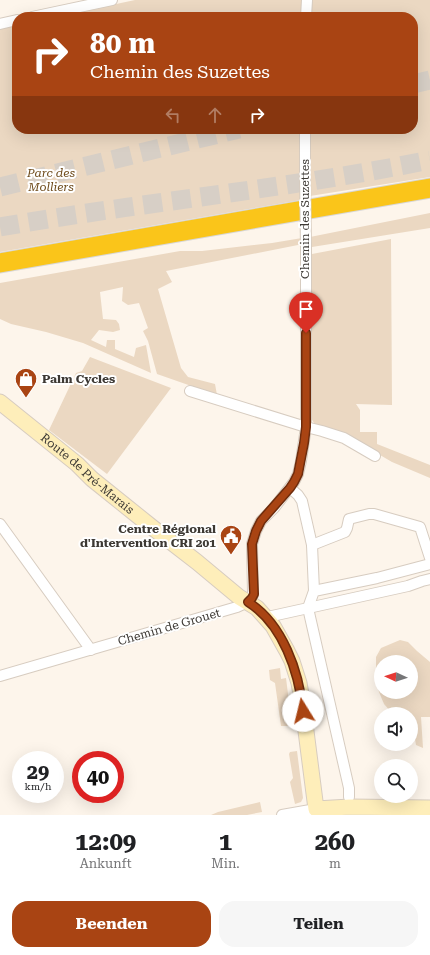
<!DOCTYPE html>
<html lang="de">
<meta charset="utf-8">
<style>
:root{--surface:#fff;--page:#f6f6f6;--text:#202124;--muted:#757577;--accent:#a94413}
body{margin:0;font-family:"Roboto Serif",serif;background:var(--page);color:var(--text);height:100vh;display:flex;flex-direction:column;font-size:15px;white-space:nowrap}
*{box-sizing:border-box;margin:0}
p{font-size:13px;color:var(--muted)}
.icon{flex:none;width:22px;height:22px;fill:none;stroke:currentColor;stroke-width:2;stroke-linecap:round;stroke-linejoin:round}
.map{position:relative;height:815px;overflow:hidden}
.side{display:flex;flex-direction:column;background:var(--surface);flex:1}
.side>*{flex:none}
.guide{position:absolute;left:12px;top:12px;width:406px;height:122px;border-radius:16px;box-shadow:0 4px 16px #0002;background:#a94413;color:#fff;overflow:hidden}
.needle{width:26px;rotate:273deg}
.fabs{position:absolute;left:374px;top:655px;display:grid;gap:8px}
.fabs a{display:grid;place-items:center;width:44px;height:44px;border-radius:50%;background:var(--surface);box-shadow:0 4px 16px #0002;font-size:20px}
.speed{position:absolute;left:12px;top:751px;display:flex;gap:8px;font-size:20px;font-weight:700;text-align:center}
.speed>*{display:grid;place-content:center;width:52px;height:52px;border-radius:50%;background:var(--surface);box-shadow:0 4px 16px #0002;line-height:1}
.speed small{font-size:10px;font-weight:400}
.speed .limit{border:6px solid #d22;background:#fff;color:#111}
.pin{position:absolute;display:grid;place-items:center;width:34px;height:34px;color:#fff;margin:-41px -17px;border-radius:50% 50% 50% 0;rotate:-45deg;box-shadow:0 0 4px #0007}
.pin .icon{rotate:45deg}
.me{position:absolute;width:44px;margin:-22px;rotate:351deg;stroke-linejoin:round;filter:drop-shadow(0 0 3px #0008)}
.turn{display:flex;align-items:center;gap:14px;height:84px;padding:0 12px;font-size:18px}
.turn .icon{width:52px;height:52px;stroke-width:2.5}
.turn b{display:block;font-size:28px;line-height:34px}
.lanes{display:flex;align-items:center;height:38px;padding:0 12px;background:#0003;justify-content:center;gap:20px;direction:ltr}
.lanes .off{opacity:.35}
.eta{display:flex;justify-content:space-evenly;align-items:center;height:68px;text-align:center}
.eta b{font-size:24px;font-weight:700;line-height:28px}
.primary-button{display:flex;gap:8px;margin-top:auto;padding:8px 12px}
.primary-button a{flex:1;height:46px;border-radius:16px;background:var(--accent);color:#fff;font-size:16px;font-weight:700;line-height:46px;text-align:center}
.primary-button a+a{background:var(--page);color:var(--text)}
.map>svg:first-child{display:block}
.green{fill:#ebd8c2;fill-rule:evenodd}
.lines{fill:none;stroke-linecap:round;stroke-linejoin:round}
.highway-tunnel{stroke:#d7cfc6;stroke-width:19;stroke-dasharray:19 10;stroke-linecap:butt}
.street-casing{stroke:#d7ccc0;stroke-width:12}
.secondary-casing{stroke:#d7ccc0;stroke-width:17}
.highway-casing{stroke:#d8d7d6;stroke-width:21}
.street{stroke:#fff;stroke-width:10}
.secondary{stroke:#feeeba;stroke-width:15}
.highway{stroke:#fac51a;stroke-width:19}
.street-bridge-casing{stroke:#d7ccc0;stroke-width:12;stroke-linecap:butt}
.street-bridge{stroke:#fff;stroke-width:10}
.route-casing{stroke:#6e2c0c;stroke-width:10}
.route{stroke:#a94413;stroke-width:7}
.labels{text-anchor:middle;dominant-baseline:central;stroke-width:4;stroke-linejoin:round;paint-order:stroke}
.park-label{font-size:12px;font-style:italic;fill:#6e4b1b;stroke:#fff}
.street-label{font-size:12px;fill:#3d3934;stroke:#fff}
.poi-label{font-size:12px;font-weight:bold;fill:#3d3934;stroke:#fff;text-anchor:start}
</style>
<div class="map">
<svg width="430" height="815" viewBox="0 0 430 815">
<rect width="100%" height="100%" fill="#fdf5eb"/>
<g class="green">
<path d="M135 0H430V177L310 196 301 200 0 252V29L17 25V129H413V17H55Z"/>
<path d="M430 213V228L312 247 310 245V237Z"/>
<path d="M302 238 303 244 166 271 172 282 158 289 181 368 188 377 215 384 217 395 157 374 148 341 143 331 148 328 139 303 128 305 122 301 123 287 100 292 103 319 116 320 119 324 120 330 113 332 99 330 91 340 106 347 107 340H115V349L134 357 136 348 146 345 151 373 83 343 46 332 11 324 0 319V283L180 251H202L272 243Z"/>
<path d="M391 239 392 405 356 404 360 410V432H377V444L430 465V478L392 462 356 441 317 426C307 419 309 398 309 386H311V260L312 254Z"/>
<path d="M90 357 171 388 107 474 49 430 76 373 82 371Z"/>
<path d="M400 640 408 642 417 651 430 662V717H421L423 748 416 745 411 714H399L391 712 384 704 379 692 376 676V657L381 648ZM381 662H411V692H381Z"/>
<path d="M280 668 281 679 286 678 292 726H281L275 683 270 680 269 670Z"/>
<path d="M297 751 303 798 301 802 295 804 290 782 293 778 289 754 290 752Z"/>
<path d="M260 802 262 812 247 815H211L218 812Z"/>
</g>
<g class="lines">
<g class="highway-tunnel">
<path d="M413 84 430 80"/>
<path d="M0 187 239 129"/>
<path d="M0 227C143 202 288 189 430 160"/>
</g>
<g class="street-casing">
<g id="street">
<path d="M32 17 112 0"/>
<path d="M306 17 307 0"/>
<path d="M0 24 17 20"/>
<path d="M305 129V173"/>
<path d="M190 391 306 427 322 431 344 438 375 456"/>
<path d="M290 488 298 495 302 501 312 545 314 591"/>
<path d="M0 524 91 650"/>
<path d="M312 545 345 532 347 528 349 519 369 514H374L420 527 430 558"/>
<path d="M308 608 349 788V797"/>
<path d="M308 608 314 591 377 578 430 564"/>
<path d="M267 620 272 616 408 586 422 581 430 579"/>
<path d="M0 676 237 607 248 602 252 598 253 594 252 544 256 531 261 521 274 508 294 482 298 474 301 461 306 427V249"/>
<path d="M282 815 316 809"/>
</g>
</g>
<g class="secondary-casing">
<g id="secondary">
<path id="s1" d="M0 402 77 464 92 479 153 528 197 562 239 597 257 608 273 626 287 651 292 661 299 683 302 700 316 809 350 807 430 808"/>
</g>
</g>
<g class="highway-casing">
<path id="highway" d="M0 263 430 188"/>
</g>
<use href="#street" class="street"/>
<use href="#secondary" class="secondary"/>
<use href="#highway" class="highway"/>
<g class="street-bridge-casing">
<path id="street-bridge" d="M305 173 306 249"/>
</g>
<use href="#street-bridge" class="street-bridge"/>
</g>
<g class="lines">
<g class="route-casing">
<path id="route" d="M303 711C299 672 283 624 248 602L252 598 254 594 252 544 256 531 261 521 290 488 294 482 298 474 304 443 306 427V333"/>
</g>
<use href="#route" class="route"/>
</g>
<defs>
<g id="shop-pin" transform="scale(1.15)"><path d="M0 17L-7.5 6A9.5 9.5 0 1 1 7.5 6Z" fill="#a94413" stroke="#fff"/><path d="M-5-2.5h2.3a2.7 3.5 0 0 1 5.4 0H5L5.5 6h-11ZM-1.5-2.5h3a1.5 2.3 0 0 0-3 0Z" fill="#fff"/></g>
<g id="civic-pin" transform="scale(1.15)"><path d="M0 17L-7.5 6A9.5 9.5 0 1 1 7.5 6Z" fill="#a94413" stroke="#fff"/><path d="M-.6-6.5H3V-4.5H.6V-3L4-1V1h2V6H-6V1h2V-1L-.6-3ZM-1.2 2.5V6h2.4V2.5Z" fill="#fff"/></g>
</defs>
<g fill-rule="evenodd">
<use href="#shop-pin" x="26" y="379"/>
<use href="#civic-pin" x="231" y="536"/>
</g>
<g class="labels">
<g class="park-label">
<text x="51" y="173">Parc des<tspan x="51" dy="14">Molliers</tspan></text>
</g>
<g class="street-label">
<text transform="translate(305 219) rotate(-90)">Chemin des Suzettes</text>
<text stroke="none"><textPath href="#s1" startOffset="113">Route de Pré-Marais</textPath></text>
<text transform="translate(169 627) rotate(-16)">Chemin de Grouet</text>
</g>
<g class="poi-label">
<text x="42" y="379">Palm Cycles</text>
<text x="216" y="529" text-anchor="end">Centre Régional<tspan x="216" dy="14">d'Intervention CRI 201</tspan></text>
</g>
</g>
</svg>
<div class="fabs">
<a><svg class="needle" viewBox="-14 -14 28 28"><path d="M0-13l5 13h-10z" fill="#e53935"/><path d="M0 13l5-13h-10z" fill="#757577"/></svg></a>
<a><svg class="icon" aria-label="sound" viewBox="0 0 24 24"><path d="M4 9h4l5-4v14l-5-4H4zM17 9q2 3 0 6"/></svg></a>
<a><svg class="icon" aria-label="search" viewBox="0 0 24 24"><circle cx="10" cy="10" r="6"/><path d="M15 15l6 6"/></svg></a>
</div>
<div class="speed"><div>29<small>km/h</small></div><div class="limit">40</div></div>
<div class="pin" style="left:306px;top:333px;background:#d93025"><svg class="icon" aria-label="arrive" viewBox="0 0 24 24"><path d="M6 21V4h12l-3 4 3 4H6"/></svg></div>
<svg class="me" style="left:303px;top:711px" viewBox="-20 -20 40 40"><circle r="19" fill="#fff"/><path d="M0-13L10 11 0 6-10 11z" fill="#a94413"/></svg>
<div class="guide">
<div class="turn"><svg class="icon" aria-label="right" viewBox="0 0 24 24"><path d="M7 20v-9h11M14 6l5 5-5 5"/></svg><div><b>80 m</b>Chemin des Suzettes</div></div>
<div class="lanes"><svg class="icon off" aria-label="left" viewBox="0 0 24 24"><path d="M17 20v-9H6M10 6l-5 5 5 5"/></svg><svg class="icon off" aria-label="ahead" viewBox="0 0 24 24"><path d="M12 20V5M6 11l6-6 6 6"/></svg><svg class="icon" aria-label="right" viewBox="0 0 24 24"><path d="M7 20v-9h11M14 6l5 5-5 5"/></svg></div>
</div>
</div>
<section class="side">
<div class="eta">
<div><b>12:09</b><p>Ankunft</p></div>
<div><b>1</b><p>Min.</p></div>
<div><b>260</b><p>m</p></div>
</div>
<div class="primary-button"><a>Beenden</a><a>Teilen</a></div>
</section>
